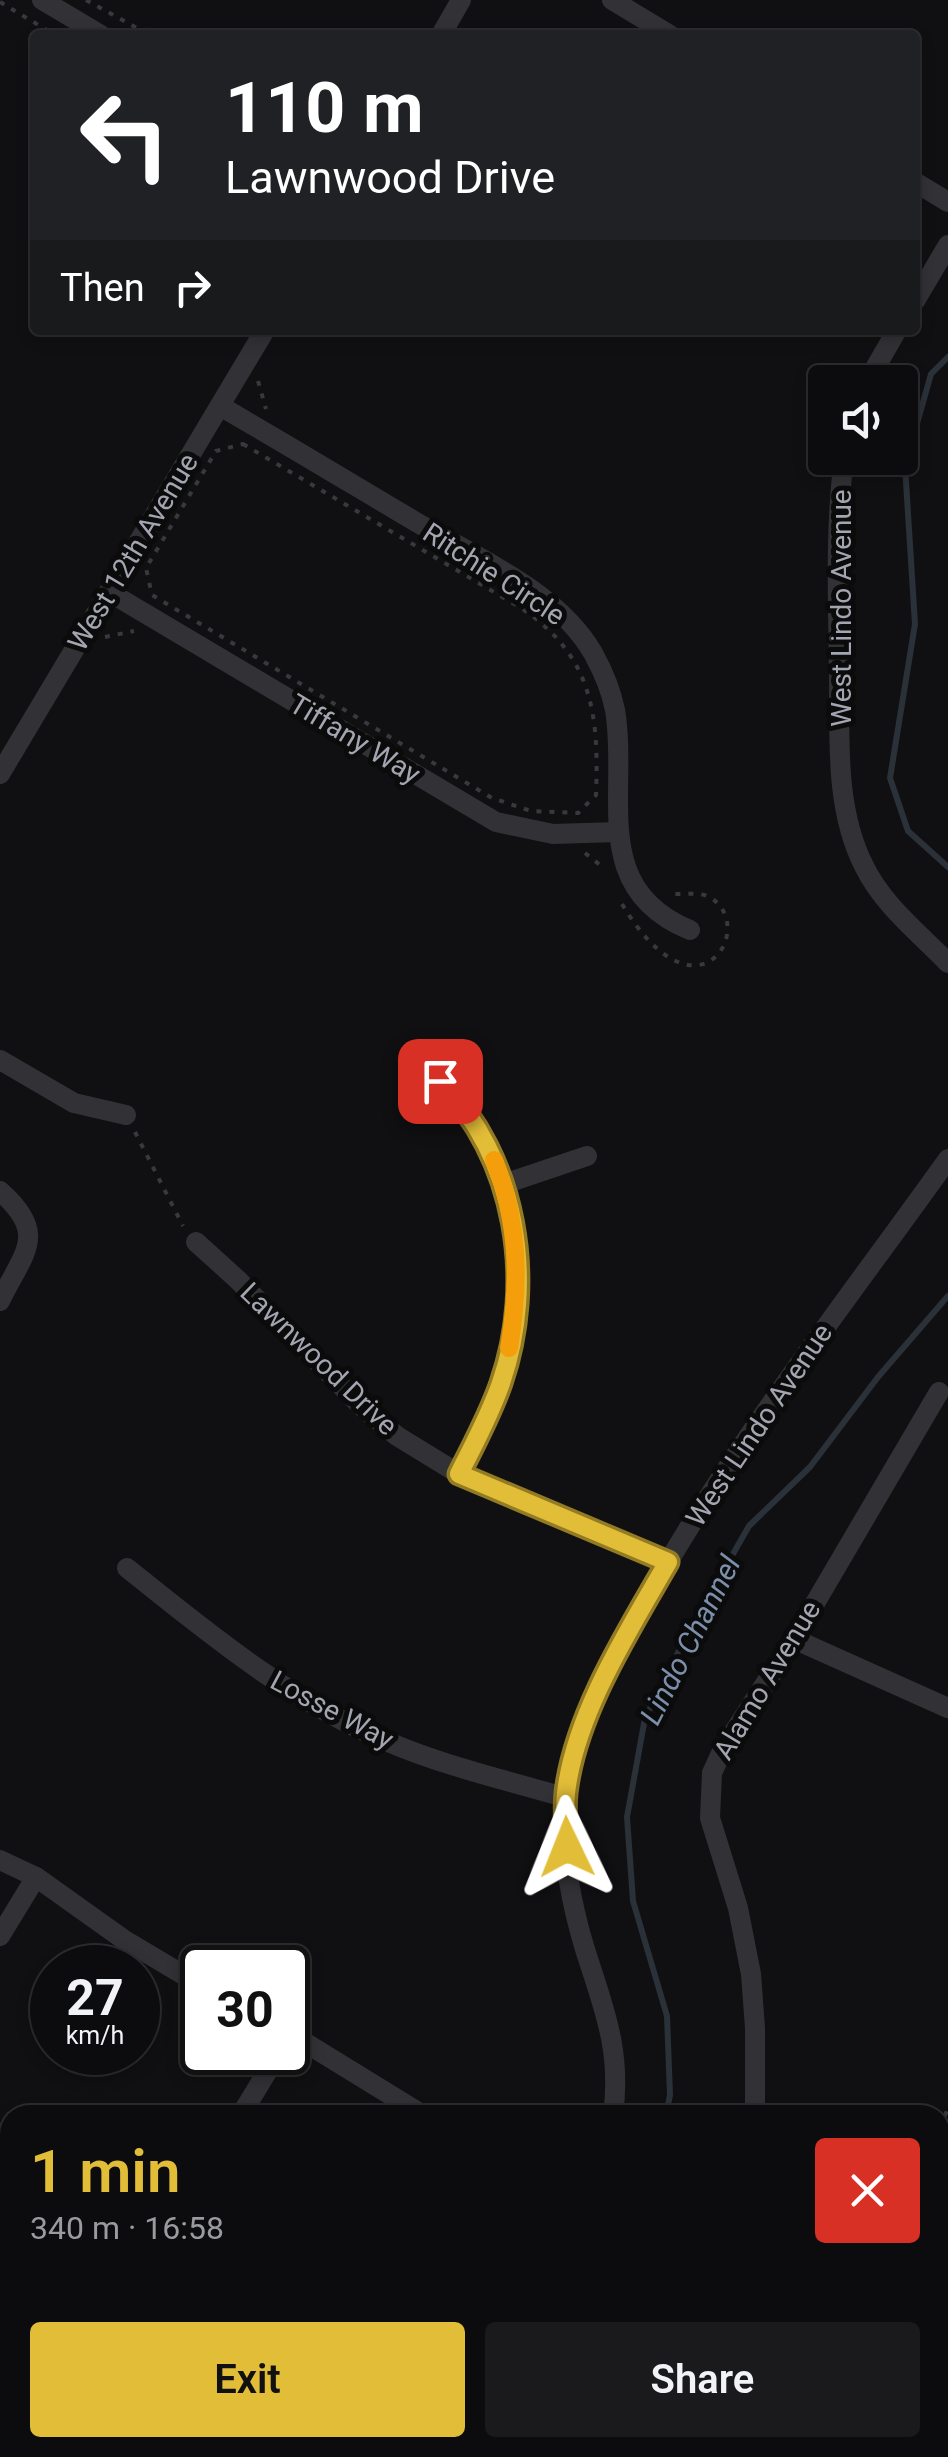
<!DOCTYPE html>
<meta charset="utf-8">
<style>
:root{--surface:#0c0c0e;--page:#1a1a1c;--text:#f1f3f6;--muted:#9a9b9e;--line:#2c2c2e;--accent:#e2bd38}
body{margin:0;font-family:Roboto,sans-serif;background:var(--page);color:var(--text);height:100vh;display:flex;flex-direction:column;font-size:38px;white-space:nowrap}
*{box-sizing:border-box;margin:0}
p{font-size:32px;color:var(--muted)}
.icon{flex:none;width:55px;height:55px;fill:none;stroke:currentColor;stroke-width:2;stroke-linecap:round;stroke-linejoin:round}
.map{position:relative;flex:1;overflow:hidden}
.details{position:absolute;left:0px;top:2105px;width:950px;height:352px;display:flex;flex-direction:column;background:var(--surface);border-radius:30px 30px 0 0;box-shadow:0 5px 15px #0003,0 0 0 2px var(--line)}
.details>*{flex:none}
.banner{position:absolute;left:30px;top:30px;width:890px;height:305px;border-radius:10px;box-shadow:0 5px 15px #0003,0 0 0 2px var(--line);background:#202124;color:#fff;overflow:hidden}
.controls{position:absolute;left:808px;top:365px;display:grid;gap:20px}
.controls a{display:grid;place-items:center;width:110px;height:110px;border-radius:10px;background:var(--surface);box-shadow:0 5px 15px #0003,0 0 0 2px var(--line);font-size:50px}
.speed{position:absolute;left:30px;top:1945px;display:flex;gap:20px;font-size:50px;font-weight:700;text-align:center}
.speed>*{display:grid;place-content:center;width:130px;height:130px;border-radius:50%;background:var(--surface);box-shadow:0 5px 15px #0003,0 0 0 2px var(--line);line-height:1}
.speed small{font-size:25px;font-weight:400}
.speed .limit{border:5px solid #111;border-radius:15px;background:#fff;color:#111}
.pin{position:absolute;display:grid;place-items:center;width:85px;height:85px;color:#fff;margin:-42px;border-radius:20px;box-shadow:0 5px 15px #0006}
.me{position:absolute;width:110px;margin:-55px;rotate:358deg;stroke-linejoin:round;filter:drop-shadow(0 0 8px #0008)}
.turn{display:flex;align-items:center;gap:35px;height:210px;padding:0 30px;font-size:45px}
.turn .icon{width:130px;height:130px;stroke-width:2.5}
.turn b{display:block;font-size:70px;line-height:85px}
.then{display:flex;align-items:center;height:95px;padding:0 30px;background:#0003;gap:20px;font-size:38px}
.round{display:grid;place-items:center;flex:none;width:105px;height:105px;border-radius:10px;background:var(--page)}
.overview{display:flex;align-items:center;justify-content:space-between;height:170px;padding:0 30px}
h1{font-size:60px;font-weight:600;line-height:75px;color:var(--accent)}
.primary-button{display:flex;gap:20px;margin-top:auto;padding:20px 30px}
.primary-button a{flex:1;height:115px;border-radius:10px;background:var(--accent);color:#111;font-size:40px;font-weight:600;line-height:115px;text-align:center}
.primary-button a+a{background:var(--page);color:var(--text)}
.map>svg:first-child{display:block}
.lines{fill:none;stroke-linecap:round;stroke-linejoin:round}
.stream{stroke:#2b3139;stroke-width:6}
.path{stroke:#38393d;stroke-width:4;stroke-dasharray:5 8;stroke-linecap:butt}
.minor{stroke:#323236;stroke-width:20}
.route-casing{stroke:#937b24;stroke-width:25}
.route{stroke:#e2bd38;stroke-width:18}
.slow{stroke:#f59e0b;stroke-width:18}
.labels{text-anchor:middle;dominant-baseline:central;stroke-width:10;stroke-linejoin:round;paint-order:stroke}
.street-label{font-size:28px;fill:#a3a5b1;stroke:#0b0b0c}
.water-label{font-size:30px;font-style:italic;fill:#7c8faa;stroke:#0b0b0c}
</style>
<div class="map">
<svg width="948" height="2457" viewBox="0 0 948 2457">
<rect width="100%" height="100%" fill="#101012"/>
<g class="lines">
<g class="stream">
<path d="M948 357 931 374 905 466 915 624 890 778 908 831 948 867"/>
<path d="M666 2115 670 2095 667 2016 633 1901 627 1817 645 1718 691 1627 749 1526 810 1467 878 1377 948 1296"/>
<path d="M487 2457 496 2448"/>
</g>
<g class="path">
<path d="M86 0 137 28 166 35"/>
<path d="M0 2 55 35"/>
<path d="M258 381 266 409"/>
<path d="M243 444 521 608C593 656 599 715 596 795L578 813 531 811 492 798 152 595 146 568 216 451Z"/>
<path d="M105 637 134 631"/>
<path d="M585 853 605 869"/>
<path d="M622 904C700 1034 761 921 707 896 694 891 681 896 668 893"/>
<path d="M135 1132 183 1226"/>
<path d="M940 2128 948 2108"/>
<path d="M940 2252 948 2233"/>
<path d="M869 2448 880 2457"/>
</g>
<g class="minor">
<path d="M42 0 101 35"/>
<path d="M612 0 670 35"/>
<path d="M441 35 461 0"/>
<path d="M915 182 948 202"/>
<path d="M915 301 948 245"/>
<path d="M867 382 897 330"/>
<path d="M220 406C284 443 347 481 411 519 472 556 556 589 593 653 603 671 611 690 615 710 629 794 588 888 690 930"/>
<path d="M844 458C835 528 838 599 839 671 840 735 834 807 864 866 883 905 918 932 948 963"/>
<path d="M109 592 496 822 553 834 618 832"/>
<path d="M0 774 265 330"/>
<path d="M0 1060 74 1103 126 1115"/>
<path d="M425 1066C499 1140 526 1211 514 1316 511 1338 509 1362 501 1383 490 1415 474 1444 459 1474"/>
<path d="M504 1184 587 1156"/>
<path d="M0 1191C49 1234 24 1252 0 1301"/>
<path d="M196 1242 238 1280 360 1405 397 1436 459 1474 668 1562"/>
<path d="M127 1568C208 1633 289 1700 386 1741 439 1764 497 1778 553 1794L565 1795"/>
<path d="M794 1639 948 1708"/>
<path d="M0 1860 36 1877 123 1939 202 1986"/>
<path d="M0 1936 36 1877"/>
<path d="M288 2032 423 2115"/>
<path d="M241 2115 279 2052"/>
<path d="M613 2115C622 2049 603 2007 584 1946 570 1899 561 1845 565 1797 571 1738 604 1679 631 1628 720 1461 838 1313 948 1159"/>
<path d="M755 2115V2028L751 1974 738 1908 710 1818 712 1773 723 1749 794 1639 939 1392"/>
<path d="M940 2190 948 2171"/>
<path d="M796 2448 818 2457"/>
<path d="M387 2457 400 2448"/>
</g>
</g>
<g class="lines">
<g class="route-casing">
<path id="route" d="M440 1081C517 1158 536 1281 501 1383 490 1415 474 1444 459 1474L668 1562C629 1630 575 1714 566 1793 564 1811 566 1829 567 1847"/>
</g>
<use href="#route" class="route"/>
<path class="slow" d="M494 1160C519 1222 520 1282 509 1348"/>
</g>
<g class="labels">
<g class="street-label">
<text transform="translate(133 552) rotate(-59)">West 12th Avenue</text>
<text transform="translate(494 574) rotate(33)">Ritchie Circle</text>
<text transform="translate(841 608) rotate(-90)">West Lindo Avenue</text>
<text transform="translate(355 739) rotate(31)">Tiffany Way</text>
<text transform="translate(319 1359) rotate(44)">Lawnwood Drive</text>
<text transform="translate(759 1425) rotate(-56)">West Lindo Avenue</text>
<text transform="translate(767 1680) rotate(-59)">Alamo Avenue</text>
<text transform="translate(332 1710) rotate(28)">Losse Way</text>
</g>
<g class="water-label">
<text transform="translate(690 1640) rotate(-63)">Lindo Channel</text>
</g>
</g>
</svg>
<div class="controls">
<a><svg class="icon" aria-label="sound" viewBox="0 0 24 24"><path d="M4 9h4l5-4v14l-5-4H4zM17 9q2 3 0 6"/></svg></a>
</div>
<div class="speed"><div>27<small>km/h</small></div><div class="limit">30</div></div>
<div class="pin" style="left:440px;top:1081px;background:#d93025"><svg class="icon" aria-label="arrive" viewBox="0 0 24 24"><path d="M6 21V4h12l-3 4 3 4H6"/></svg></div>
<svg class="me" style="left:567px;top:1847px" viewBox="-20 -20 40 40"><path d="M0-17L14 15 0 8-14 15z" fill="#e2bd38" stroke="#fff" stroke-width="4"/></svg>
<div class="banner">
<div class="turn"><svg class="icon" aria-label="left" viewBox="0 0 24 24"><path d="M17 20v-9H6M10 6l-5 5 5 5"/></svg><div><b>110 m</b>Lawnwood Drive</div></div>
<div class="then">Then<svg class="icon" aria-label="right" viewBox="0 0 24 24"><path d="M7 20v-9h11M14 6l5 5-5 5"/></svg></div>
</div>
<section class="details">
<div class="overview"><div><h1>1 min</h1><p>340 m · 16:58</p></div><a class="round" style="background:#d93025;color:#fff"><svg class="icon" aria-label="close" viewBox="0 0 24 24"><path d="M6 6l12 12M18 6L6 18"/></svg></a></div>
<div class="primary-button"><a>Exit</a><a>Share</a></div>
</section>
</div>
